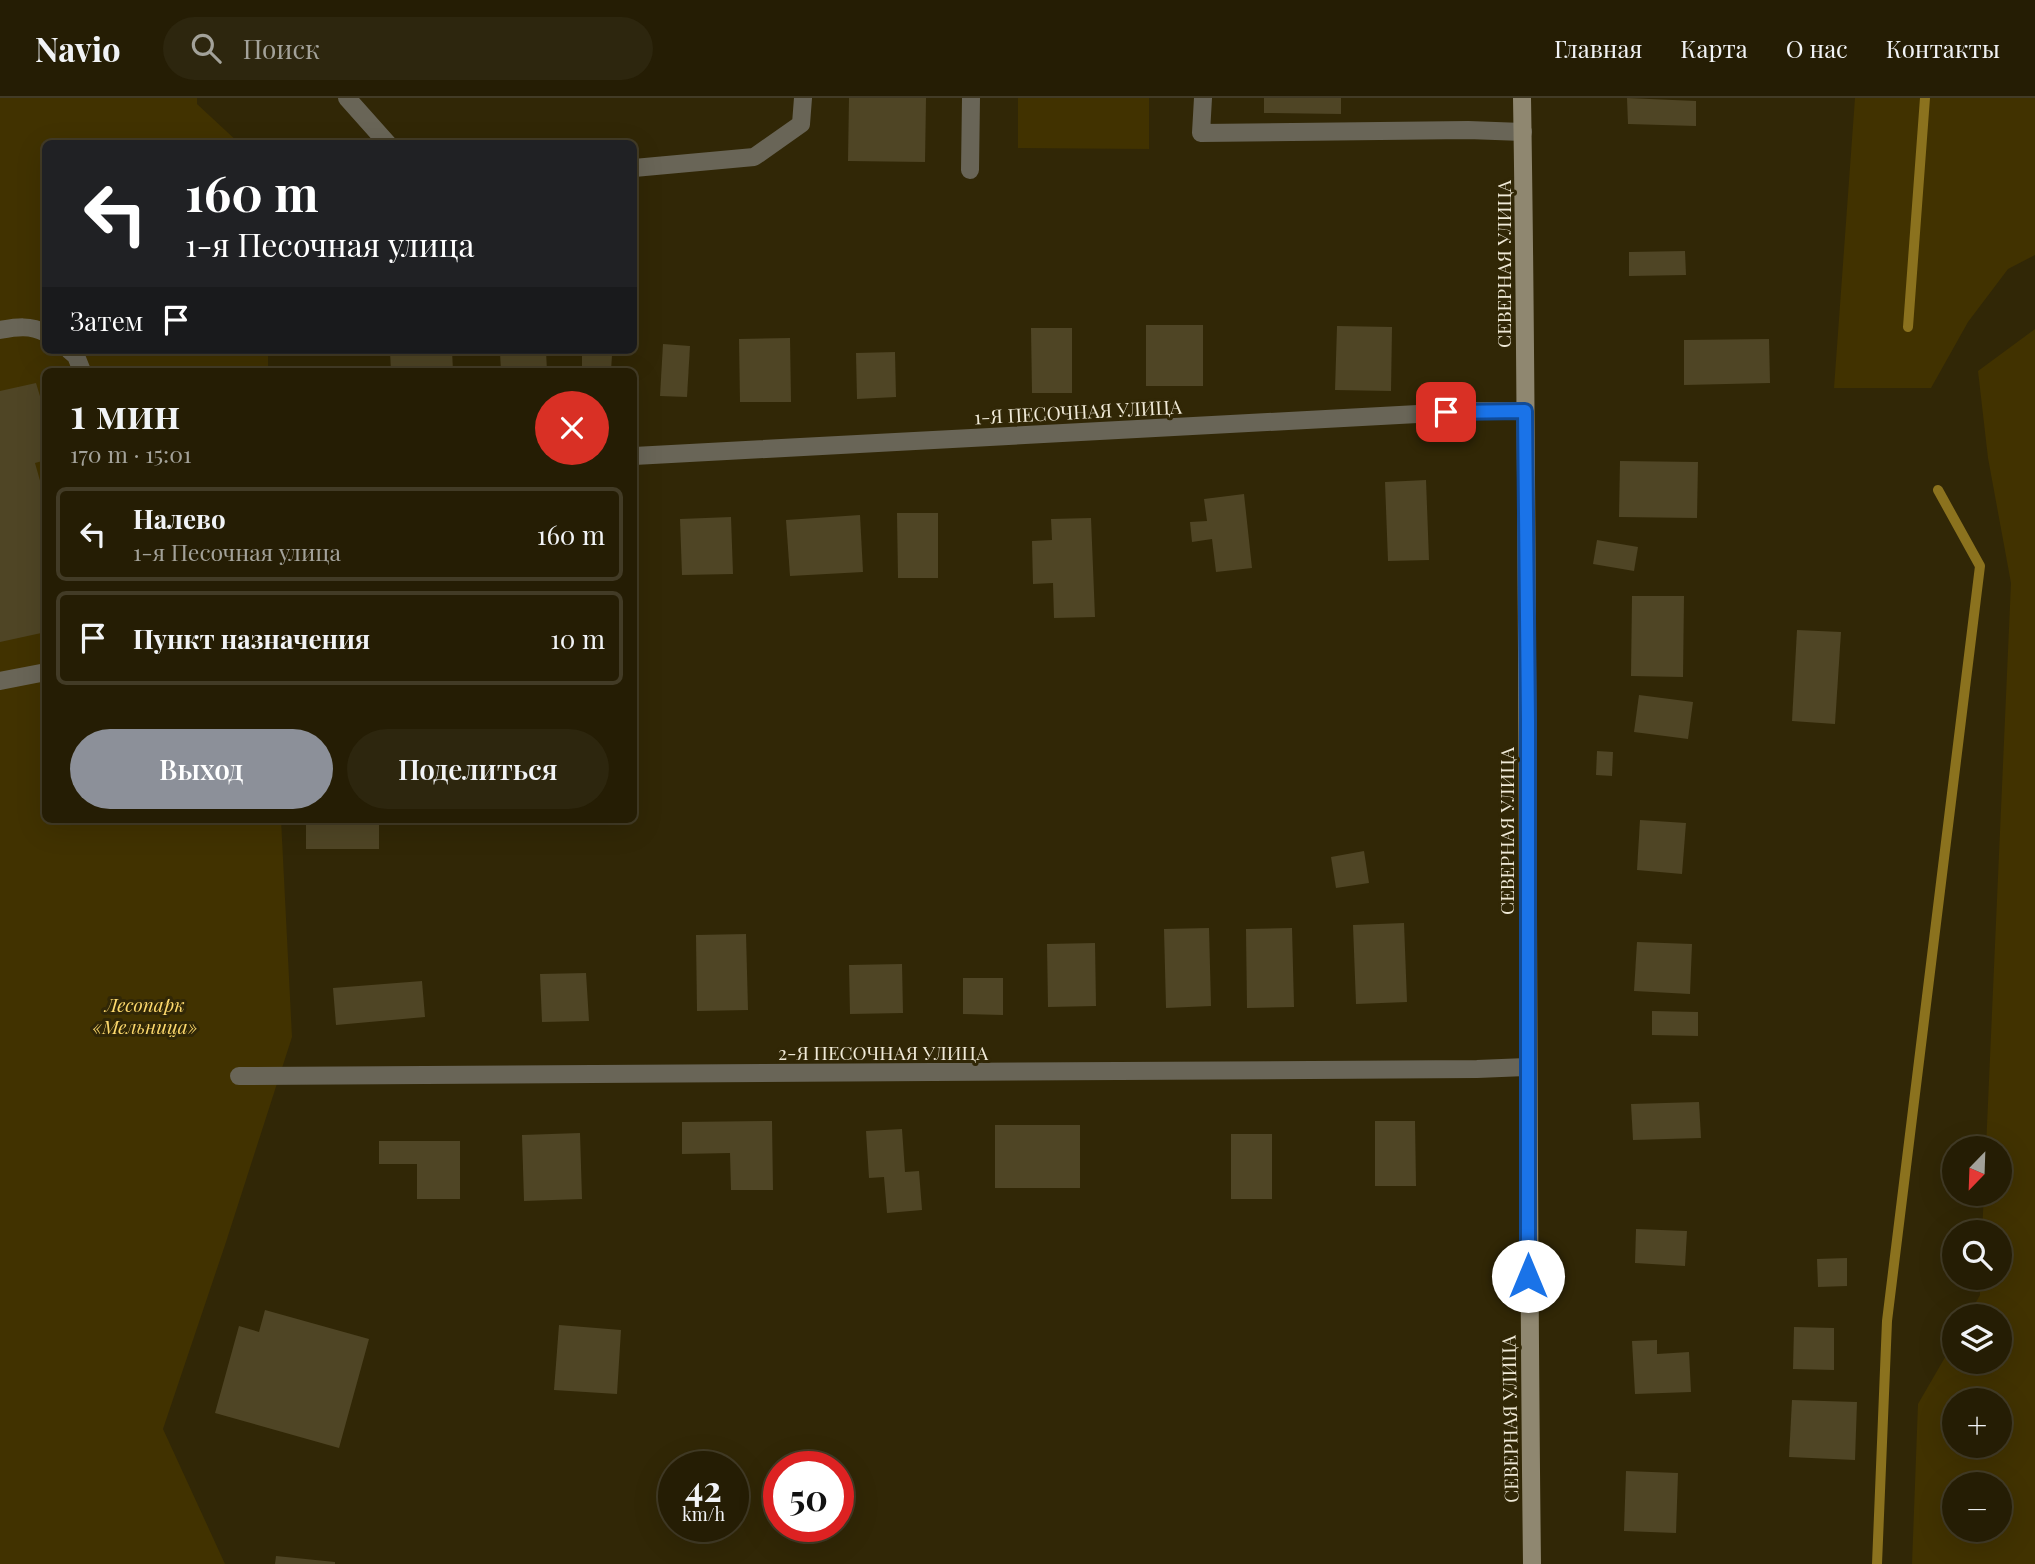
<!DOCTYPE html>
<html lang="ru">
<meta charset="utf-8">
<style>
:root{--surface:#251d04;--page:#2d260e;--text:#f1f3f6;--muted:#a3a29a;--line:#423b26;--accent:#8c9099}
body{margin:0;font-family:"Playfair Display",serif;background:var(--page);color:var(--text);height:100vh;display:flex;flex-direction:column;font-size:26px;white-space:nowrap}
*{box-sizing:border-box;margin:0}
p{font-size:23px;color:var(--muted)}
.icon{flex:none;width:38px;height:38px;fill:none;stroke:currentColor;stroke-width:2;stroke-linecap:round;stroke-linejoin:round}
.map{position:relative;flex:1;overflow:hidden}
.sheet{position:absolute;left:42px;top:270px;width:595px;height:455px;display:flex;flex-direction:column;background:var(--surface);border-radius:10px;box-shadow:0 7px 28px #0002,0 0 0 2px var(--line)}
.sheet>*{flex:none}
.hud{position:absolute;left:42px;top:42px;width:595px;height:214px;border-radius:10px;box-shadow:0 7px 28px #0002,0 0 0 2px var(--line);background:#202124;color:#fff;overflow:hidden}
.needle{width:46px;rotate:203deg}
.buttons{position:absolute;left:1942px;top:1038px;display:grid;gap:14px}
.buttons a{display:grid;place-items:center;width:70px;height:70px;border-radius:50%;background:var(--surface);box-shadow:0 7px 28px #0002,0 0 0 2px var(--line);font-size:35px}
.speed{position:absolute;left:658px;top:1353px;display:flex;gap:14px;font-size:35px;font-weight:700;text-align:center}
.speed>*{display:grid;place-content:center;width:91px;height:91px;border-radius:50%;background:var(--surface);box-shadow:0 7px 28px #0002,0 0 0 2px var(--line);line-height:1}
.speed small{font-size:18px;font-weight:400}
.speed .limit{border:10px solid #d22;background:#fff;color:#111}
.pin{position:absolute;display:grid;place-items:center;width:60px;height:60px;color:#fff;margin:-30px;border-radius:14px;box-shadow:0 4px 10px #0006}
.me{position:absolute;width:77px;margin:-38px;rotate:0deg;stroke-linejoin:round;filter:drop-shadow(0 0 5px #0008)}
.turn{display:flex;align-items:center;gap:24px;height:147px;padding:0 28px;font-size:32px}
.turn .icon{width:91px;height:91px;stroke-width:2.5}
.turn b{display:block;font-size:49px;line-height:60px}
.then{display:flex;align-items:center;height:66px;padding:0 28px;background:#0003;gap:14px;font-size:26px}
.round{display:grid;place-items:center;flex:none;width:74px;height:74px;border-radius:37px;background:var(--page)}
.headline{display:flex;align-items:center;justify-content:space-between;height:119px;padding:0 28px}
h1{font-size:42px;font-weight:600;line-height:52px}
.cta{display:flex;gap:14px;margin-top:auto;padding:14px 28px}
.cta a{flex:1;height:80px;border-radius:42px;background:var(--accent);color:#fff;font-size:28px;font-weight:600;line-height:80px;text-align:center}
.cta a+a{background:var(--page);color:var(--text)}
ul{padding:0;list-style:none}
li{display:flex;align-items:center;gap:21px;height:94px;margin:0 14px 10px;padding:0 14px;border:4px solid var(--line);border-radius:10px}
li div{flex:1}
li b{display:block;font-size:26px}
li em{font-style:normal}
header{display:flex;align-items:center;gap:42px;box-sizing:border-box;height:98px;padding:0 35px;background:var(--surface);border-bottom:2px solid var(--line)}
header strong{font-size:33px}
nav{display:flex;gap:38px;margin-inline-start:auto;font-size:24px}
.search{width:490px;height:63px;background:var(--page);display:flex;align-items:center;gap:18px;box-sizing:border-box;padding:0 24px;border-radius:38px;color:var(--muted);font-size:26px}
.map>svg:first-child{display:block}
.green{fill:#413200;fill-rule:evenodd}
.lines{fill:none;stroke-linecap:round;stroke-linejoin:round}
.stream{stroke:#8b721e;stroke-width:10}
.building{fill:#4f4525}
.service{stroke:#696557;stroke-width:18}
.minor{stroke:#696557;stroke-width:18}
.secondary{stroke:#8f8770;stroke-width:18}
.route-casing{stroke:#114b97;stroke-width:18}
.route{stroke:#1a73e8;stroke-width:12}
.labels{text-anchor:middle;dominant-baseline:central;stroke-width:6;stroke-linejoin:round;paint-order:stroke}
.street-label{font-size:19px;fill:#f0ead8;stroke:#312706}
.park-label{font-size:19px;font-style:italic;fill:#fdd96d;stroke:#312706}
</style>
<header>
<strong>Navio</strong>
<div class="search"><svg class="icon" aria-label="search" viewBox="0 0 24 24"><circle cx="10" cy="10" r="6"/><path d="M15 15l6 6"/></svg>Поиск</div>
<nav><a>Главная</a><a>Карта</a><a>О нас</a><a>Контакты</a></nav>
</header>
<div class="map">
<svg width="2035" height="1466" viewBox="0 0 2035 1466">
<rect width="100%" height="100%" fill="#312706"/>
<g class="green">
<path d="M0 0H197V6L239 45 46 46V252H268V273H46V721H281L292 939 226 1144 163 1331 225 1466H0Z"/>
<path d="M1018 0H1149V51L1018 50Z"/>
<path d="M1855 0H2035V157L2008 171 1968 224 1931 290H1834Z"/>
<path d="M2035 231V1466H1912L1918 1306 1955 1242V1264H2000V1218H1968L1980 1197V1180H2000V1134H1982L1984 1096H2000V1050H1986L2011 485 1988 360 1978 273ZM1955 1302H2000V1348H1955ZM1955 1386H2000V1432H1955Z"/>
</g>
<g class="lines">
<g class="stream">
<path d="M1908 229 1925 0"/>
<path d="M1877 1466 1887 1223 1980 468 1938 392"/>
</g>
</g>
<g class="building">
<path d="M849 0H926L925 64 848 63Z"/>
<path d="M1264 0H1341V16L1264 15Z"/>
<path d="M1627 0 1696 3V28L1628 26Z"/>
<path d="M1685 153 1686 177 1629 178V154Z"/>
<rect x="1146" y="227" width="57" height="61"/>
<path d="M1337 228 1392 229 1391 293 1335 292Z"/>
<path d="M1031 230H1072V295H1032Z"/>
<path d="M790 240 791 304H740L739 241Z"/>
<path d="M1769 241 1770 285 1684 287V242Z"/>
<path d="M663 246 690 248 687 299 660 298Z"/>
<path d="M452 252 453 273H391L390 254Z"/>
<path d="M546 253 547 273H501L500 255Z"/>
<path d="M895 254 896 299 857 301 856 255Z"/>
<path d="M582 256 612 257 611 273H582Z"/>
<path d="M36 285 46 318V362L35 365 46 404V534L0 544V293Z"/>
<path d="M1620 363 1698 364 1697 420 1619 419Z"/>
<path d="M1426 382 1429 462 1388 463 1385 384Z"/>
<path d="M1244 396 1252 470 1216 474 1212 441 1192 444 1190 424 1207 423 1204 401Z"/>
<path d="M897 415H938V480H898Z"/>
<path d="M860 417 863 474 790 478 786 422Z"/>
<path d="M731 419 733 476 682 477 680 421Z"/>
<path d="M1091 420 1095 519 1054 520 1053 485 1033 486 1032 443 1052 442 1051 421Z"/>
<path d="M1597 442 1638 449 1634 473 1593 466Z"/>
<path d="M1632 498H1684L1683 579 1631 578Z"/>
<path d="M1797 532 1841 534 1835 626 1792 623Z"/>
<path d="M1639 597 1693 604 1688 641 1634 634Z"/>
<path d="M1597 653 1613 654 1612 678 1596 677Z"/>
<rect x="306" y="721" width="73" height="30"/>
<path d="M1640 722 1686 725 1682 776 1637 772Z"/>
<path d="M1364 753 1369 785 1336 790 1331 759Z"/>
<path d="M1404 825 1407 904 1356 906 1353 827Z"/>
<path d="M1209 830 1211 908 1166 910 1164 831Z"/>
<path d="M1292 830 1294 909 1247 910 1246 831Z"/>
<path d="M746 836 748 912 697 913 696 837Z"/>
<path d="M1637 844 1692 846 1690 896 1634 893Z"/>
<path d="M1095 845 1096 908 1048 909 1047 846Z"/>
<path d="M902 866 903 915 850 916 849 867Z"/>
<path d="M586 875 589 923 542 924 540 876Z"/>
<path d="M963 880H1003V917L963 916Z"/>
<path d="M422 883 425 919 336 927 333 890Z"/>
<path d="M1652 913 1698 914V938L1652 937Z"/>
<path d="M1699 1004 1701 1040 1633 1042 1631 1006Z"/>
<path d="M772 1023 773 1092H731L730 1055 682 1056V1024Z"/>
<path d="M1375 1023H1415L1416 1088H1375Z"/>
<rect x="995" y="1027" width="85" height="63"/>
<path d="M902 1031 905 1074 919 1073 922 1112 887 1115 884 1079 869 1080 866 1033Z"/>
<path d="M580 1035 582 1101 524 1103 522 1037Z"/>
<rect x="1231" y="1036" width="41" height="65"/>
<path d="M379 1043H460V1101H417V1066H379Z"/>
<path d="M1636 1131 1687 1133 1685 1168 1635 1165Z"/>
<path d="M1847 1160V1188L1818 1189 1817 1161Z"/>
<path d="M265 1212 369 1241 339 1350 215 1315 239 1228 259 1234Z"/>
<path d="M559 1227 621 1232 617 1296 554 1292Z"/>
<path d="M1794 1229 1834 1230V1272L1793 1271Z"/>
<path d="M1657 1242V1256L1689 1254 1691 1294 1635 1296 1632 1243Z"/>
<path d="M1792 1302 1857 1304 1855 1362 1789 1359Z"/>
<path d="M1626 1373 1678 1375 1676 1435 1624 1433Z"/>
<path d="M276 1458 335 1464V1466H275Z"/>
</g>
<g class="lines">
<g class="service">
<path d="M347 0 388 46"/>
<path d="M1203 0 1201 35 1468 32 1523 34"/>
<path d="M634 70 754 59 801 26 803 0"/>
<path d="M970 72 971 0"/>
<path d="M0 232C17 229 30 227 46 235"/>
<path d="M69 252 76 258 82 273"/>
<path d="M0 583 46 574"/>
</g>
<g class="minor">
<path d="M634 358 1473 313H1525"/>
<path d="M239 978 1477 971 1527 969"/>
</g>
<path class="secondary" d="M1522 0C1530 489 1526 977 1532 1466"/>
</g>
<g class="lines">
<g class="route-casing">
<path id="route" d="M1446 314 1525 313 1528 622V1178"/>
</g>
<use href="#route" class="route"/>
</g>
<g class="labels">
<g class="street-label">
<text transform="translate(1503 166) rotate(-90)">СЕВЕРНАЯ УЛИЦА</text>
<text transform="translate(1078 313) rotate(-3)">1-Я ПЕСОЧНАЯ УЛИЦА</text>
<text transform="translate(1506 733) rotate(-90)">СЕВЕРНАЯ УЛИЦА</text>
<text x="883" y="954">2-Я ПЕСОЧНАЯ УЛИЦА</text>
<text transform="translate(1509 1321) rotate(-91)">СЕВЕРНАЯ УЛИЦА</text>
</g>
<g class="park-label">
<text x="145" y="906">Лесопарк<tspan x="145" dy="22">«Мельница»</tspan></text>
</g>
</g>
</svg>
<div class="buttons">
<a><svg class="needle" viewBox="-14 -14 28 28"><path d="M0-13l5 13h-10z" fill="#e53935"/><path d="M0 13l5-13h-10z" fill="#a3a29a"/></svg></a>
<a><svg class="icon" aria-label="search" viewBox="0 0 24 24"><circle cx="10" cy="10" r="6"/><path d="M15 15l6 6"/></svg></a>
<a><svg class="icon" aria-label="layers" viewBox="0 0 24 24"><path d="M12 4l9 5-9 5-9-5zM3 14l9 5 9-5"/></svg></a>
<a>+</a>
<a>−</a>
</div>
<div class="speed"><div>42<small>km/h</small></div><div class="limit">50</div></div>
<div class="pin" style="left:1446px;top:314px;background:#d93025"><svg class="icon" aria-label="arrive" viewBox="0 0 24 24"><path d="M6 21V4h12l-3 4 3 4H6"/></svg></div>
<svg class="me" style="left:1528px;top:1178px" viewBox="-20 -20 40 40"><circle r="19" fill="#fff"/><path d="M0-13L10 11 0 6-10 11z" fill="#1a73e8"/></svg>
<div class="hud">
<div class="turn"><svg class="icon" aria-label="left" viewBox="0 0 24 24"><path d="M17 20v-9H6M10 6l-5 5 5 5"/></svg><div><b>160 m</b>1-я Песочная улица</div></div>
<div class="then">Затем<svg class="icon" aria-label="arrive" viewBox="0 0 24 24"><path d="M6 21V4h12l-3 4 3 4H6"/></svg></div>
</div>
<section class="sheet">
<div class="headline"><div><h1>1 мин</h1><p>170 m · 15:01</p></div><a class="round" style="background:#d93025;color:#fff"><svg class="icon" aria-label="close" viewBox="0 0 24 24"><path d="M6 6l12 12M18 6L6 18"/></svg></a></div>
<ul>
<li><svg class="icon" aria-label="left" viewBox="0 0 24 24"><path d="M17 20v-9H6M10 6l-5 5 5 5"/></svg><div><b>Налево</b><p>1-я Песочная улица</p></div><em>160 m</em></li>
<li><svg class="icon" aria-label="arrive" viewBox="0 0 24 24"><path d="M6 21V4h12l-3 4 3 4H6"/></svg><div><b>Пункт назначения</b></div><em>10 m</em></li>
</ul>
<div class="cta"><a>Выход</a><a>Поделиться</a></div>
</section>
</div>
